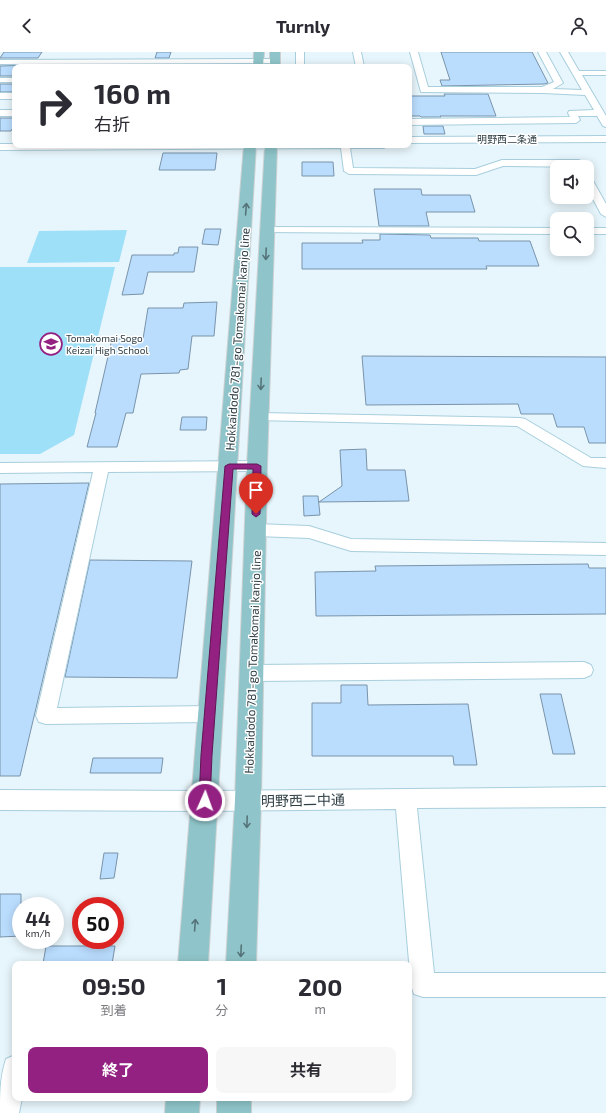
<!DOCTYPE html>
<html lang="ja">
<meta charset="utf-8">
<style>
:root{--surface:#fff;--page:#f7f7f7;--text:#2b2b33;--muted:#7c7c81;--accent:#922182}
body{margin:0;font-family:"Exo 2","Noto Sans JP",sans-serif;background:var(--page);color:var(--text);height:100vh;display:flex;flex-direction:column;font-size:15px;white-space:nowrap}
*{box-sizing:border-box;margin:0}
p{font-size:13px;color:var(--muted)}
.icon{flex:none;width:22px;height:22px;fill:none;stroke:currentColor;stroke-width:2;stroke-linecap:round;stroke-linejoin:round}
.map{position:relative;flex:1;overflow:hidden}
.details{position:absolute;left:12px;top:909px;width:400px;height:140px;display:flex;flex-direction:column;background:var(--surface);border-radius:8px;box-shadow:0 2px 10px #0003}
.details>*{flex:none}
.banner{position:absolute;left:12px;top:12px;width:400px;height:84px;border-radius:8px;box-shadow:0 2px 10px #0003;background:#fff;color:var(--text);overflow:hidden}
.buttons{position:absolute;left:550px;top:108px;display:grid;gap:8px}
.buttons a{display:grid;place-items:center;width:44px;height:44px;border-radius:8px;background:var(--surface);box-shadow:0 2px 10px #0003;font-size:20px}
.speed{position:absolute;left:12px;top:845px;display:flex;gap:8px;font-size:20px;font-weight:700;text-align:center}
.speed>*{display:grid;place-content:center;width:52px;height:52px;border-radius:50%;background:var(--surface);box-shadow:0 2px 10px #0003;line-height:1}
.speed small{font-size:10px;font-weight:400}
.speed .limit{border:6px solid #d22;background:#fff;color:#111}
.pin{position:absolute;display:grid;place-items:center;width:34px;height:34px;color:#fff;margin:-41px -17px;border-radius:50% 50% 50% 0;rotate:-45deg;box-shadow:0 0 4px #0007}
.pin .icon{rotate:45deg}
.me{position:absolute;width:44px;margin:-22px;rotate:2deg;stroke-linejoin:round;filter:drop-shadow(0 0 3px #0008)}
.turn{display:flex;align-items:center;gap:14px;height:84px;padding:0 16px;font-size:18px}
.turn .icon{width:52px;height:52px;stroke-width:2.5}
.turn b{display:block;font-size:28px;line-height:34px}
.eta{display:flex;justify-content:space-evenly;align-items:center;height:68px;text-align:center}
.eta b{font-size:24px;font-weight:700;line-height:28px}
.cta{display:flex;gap:8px;margin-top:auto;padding:8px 16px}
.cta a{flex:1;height:46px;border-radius:8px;background:var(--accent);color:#fff;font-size:16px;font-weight:700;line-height:46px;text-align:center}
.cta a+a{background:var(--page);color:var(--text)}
header{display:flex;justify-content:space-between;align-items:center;height:52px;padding:0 16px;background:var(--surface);font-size:18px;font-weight:700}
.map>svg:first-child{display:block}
.green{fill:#9fe0f9}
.building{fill:#baddfe;stroke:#7993aa}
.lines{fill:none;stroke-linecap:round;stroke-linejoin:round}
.minor-casing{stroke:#a8cedd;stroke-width:2}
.major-casing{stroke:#cdd1d2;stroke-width:2}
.minor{fill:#fff;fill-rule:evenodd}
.major{fill:#8fc5ca;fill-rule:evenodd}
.oneway{stroke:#55747a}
.route{fill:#922182;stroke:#5f1554}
.labels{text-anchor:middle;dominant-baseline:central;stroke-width:3;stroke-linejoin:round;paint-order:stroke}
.far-street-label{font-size:10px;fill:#2e3e44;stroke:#fff}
.far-poi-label{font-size:10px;fill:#2e3e44;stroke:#fff;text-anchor:start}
.street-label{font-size:12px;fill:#2e3e44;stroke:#fff}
.near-street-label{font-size:14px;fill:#2e3e44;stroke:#fff}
</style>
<header><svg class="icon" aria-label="back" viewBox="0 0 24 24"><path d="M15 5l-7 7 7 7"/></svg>Turnly<svg class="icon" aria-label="person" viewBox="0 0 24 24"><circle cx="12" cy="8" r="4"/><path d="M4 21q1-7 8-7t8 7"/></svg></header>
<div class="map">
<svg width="606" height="1061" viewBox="0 0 606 1061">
<rect width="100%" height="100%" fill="#e7f6fc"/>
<g class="green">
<path d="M127 178 119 210 27 211 39 179Z"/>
<path d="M0 215H115L74 383 40 402H0Z"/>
</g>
<g class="building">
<path d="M4 0H42L38 6H0Z"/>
<path d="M157 0H171L169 6H155Z"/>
<path d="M441 0H532L548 31 544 32 442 34 440 28H450Z"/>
<path d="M34 13 33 15H15V24H0V14Z"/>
<path d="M0 32H15V38L14 40H0Z"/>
<path d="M444 42H488L496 64H440L441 65H421L420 64H409V44H445Z"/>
<path d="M0 66H15V72L11 79H0Z"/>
<path d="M423 74H443L445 82H424Z"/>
<path d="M163 101H217L215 118H159Z"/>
<path d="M302 110H333L334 124H302Z"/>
<path d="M374 137H421L422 143H470L475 160H426L429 174H379Z"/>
<path d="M205 177H221L218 193 202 192Z"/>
<path d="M380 182 430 183 431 186H478L479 189H530L539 214H486L487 217H302V191H363L362 188H380Z"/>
<path d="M179 195H198L194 220H148L143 242 122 243 132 203H174V201H178Z"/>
<path d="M217 250 214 284H192L188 317 180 318 179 321 141 322 133 361H126L117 395H87L96 361H95L112 287H143L148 256H183L184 251Z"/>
<path d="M362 304 606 305V391H589L584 375H557L553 362H521L518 352 366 353Z"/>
<path d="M182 365H207L206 378H180Z"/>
<path d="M366 397 367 418H405L409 449 319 450 342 434 340 398Z"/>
<path d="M89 431 20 724H0V432Z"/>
<path d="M303 444H318L320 463 304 464Z"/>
<path d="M90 508 192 509 177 626 65 625Z"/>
<path d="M588 512 589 516H606V562L316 564 315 520 376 519 375 514Z"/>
<path d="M341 633H367L368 653 468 652 477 713H454L453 704H312V651H341Z"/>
<path d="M540 642H561L575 702H553Z"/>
<path d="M93 706H163L161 721H90Z"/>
<path d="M104 801H118L114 826 100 827Z"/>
<path d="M0 842H21V884L0 885Z"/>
<path d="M46 894H115L112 912H43Z"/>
</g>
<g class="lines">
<g class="minor-casing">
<g id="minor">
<rect x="296" y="0" width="8" height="15"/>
<path d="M353 0H361L364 15H356Z"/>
<path d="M410 0H418L428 35H542L554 30 538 0H546L563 31 553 37 582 38 560 0H568L579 19H606V23H582L606 64V75L603 74 597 64H578L580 68 576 71 409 73V67L570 65 568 61 569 59 594 58 585 43 543 41 421 40Z"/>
<path d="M275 7 279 9 278 11 0 12V8Z"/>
<rect x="0" y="26" width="15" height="4"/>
<rect x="0" y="41" width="15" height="6"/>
<rect x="0" y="58" width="15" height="6"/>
<path d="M606 84V90L409 91V85Z"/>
<path d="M0 92 389 93 384 96H350L353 116 475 117 502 108H578L581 109 586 115 503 114 476 123 349 122 344 119 341 96 0 98Z"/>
<path d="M587 124 592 127 606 152V165L601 162 587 136Z"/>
<path d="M267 175 557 176V182L263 180 262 178Z"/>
<rect x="587" y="176" width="19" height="6"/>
<path d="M260 361 520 366 525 367 591 406H606V416L583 414 517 374 255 368 253 365 255 362Z"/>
<path d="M257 409 262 410 264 414 262 418 257 419 108 420 57 656 210 654 217 656 220 662 217 668 210 670 46 672 39 670 36 664 93 420 0 421V411Z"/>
<path d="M256 472 309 474 351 487 606 491V503L351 499 309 486 256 484 250 482 248 478 250 474Z"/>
<path d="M584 610 591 613 593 618 591 623 584 626 251 629 244 626 242 621 244 616 251 613Z"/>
<path d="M606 735V755L417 756 434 921H606V945H423L414 942 411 933 396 757 205 759 0 758V738L205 739Z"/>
<path d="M15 1003V1046H22L19 1061H0C0 1042 0 1025 6 1007Z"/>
</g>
</g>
<g class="major-casing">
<g id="major">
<path d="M254 0H264L263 15H253Z"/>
<rect x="270" y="0" width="10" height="15"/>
<path d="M244 93H256L208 912H178Z"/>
<path d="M265 93H277L267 414 261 748 256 912H226L235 748 247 414Z"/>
<path d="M166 1046H200L199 1061H165Z"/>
<rect x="217" y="1046" width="34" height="15"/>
</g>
</g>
<use href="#minor" class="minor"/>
<use href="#major" class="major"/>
</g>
<defs><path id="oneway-shaft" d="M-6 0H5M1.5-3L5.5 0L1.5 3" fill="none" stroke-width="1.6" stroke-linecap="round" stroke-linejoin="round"/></defs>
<g class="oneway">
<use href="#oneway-shaft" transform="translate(246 157) rotate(-86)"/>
<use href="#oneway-shaft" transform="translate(266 202) rotate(92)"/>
<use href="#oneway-shaft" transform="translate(261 332) rotate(92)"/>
<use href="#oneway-shaft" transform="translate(247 770) rotate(92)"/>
<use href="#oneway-shaft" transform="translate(195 873) rotate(-86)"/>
<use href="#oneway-shaft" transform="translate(241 899) rotate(93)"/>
</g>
<path class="route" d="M229 412H257L261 414 260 462 256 465 252 462 253 417H233L212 703 210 749 209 753 205 754 201 753 199 749 201 703 225 414Z"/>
<defs>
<g id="school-ring" transform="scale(1.15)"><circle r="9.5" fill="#fff" stroke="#922182" stroke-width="1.5"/><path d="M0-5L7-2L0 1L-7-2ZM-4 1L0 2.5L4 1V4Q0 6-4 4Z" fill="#922182"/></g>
</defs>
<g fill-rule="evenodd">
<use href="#school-ring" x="51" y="292"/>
</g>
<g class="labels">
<g class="far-street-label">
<text x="507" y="87">明野西二条通</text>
</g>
<g class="far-poi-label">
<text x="66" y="286">Tomakomai Sogo<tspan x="66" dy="12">Keizai High School</tspan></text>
</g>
<g class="street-label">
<text transform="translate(237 287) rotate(-86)">Hokkaidodo 781-go Tomakomai kanjo line</text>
<text transform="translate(252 610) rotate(-88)">Hokkaidodo 781-go Tomakomai kanjo line</text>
</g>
<g class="near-street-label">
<text transform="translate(303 748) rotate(-1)">明野西二中通</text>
</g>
</g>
</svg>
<div class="buttons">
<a><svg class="icon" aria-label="sound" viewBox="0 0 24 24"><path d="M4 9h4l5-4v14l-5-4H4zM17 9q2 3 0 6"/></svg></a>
<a><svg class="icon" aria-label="search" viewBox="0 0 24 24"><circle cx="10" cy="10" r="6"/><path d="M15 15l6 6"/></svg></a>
</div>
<div class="speed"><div>44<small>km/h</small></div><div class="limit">50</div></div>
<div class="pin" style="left:256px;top:462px;background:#d93025"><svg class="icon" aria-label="arrive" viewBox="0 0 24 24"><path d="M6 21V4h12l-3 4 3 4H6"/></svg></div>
<svg class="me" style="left:205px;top:749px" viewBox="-20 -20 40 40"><circle r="17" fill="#922182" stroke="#fff" stroke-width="3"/><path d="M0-11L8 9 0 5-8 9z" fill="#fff"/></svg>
<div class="banner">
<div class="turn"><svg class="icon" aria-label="right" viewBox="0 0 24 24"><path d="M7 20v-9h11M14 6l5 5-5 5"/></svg><div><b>160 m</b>右折</div></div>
</div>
<section class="details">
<div class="eta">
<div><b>09:50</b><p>到着</p></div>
<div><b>1</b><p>分</p></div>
<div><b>200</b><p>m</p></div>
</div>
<div class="cta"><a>終了</a><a>共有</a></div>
</section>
</div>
